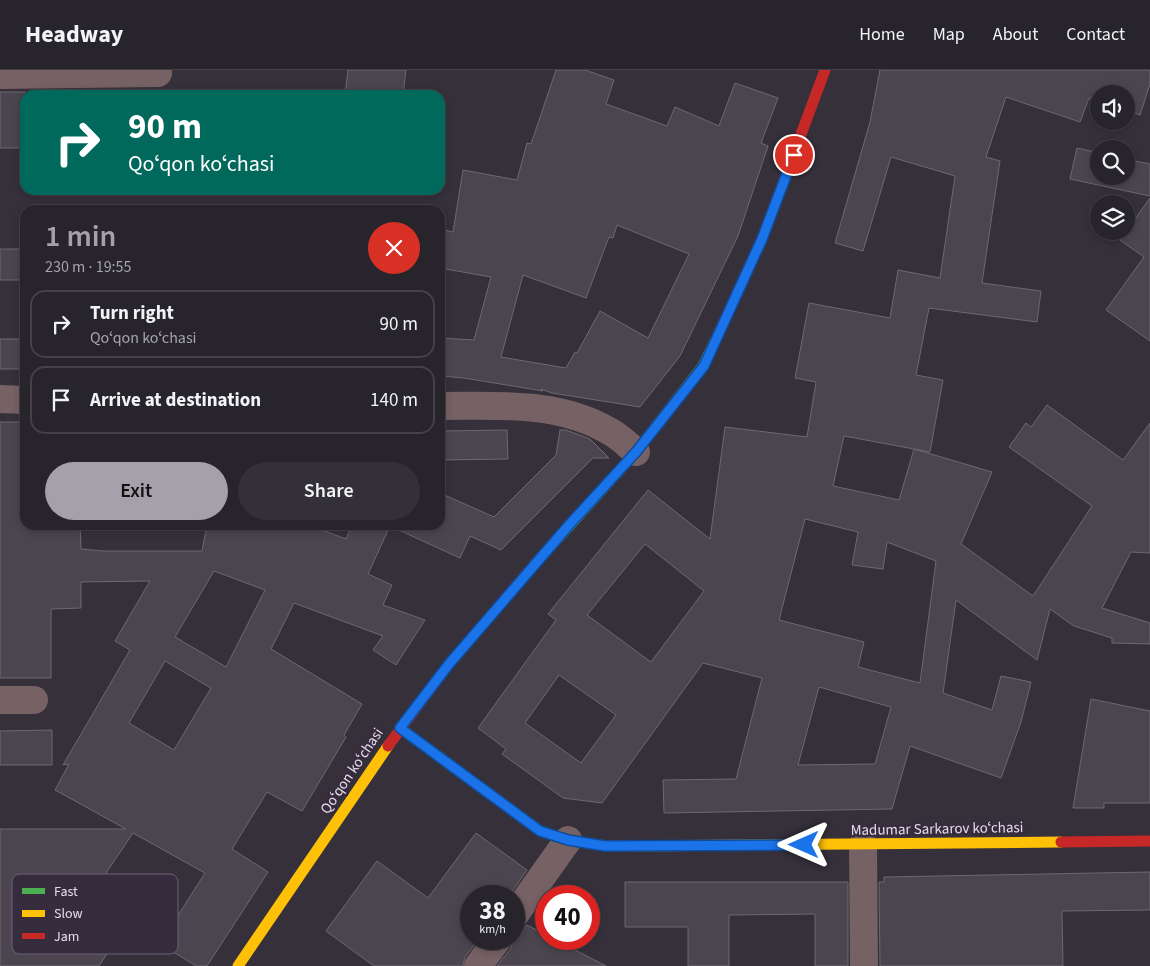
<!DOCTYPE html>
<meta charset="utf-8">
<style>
:root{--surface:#28242c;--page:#343038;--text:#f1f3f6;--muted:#a5a4a9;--line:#444148;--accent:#a6a0ab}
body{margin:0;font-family:"Source Sans 3",sans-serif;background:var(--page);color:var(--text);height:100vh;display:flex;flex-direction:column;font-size:19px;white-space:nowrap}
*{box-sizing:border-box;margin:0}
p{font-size:16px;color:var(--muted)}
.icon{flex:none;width:28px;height:28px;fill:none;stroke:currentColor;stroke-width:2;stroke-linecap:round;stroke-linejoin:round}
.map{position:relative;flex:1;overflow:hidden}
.sheet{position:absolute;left:20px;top:135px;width:425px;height:325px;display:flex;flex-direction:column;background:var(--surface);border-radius:15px;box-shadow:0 2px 8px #0003,0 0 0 1px var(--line)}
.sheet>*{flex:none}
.banner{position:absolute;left:20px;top:20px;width:425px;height:105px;border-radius:15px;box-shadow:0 2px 8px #0003,0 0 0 1px var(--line);background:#00695c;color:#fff;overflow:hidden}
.tools{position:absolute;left:1090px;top:15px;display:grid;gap:10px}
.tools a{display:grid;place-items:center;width:45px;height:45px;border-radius:50%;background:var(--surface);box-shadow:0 2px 8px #0003,0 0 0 1px var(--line);font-size:25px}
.speed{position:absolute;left:460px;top:815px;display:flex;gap:10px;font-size:25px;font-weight:700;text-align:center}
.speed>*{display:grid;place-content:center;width:65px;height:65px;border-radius:50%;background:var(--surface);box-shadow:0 2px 8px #0003,0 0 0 1px var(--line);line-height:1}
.speed small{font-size:12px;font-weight:400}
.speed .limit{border:8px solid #d22;background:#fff;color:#111}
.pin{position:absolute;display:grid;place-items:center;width:42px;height:42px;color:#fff;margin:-21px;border:2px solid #fff;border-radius:50%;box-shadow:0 1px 5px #0007}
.me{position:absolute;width:55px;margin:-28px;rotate:270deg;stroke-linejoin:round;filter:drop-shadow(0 0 4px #0008)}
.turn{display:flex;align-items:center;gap:18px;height:105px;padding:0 25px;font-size:22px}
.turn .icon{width:65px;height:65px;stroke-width:2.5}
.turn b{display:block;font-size:35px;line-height:42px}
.round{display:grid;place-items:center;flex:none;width:52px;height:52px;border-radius:26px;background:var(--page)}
.head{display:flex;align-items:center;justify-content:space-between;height:85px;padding:0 25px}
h1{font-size:30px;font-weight:600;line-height:38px;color:var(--accent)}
.action{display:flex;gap:10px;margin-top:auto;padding:10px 25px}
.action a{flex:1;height:58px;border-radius:30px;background:var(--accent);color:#111;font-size:20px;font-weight:600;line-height:58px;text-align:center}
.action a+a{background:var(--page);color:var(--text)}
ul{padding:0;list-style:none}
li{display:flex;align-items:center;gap:15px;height:68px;margin:0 10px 8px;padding:0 15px;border:2px solid var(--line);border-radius:15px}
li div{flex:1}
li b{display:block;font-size:19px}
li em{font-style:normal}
header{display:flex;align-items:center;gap:30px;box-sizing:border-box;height:70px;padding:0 25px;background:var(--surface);border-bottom:1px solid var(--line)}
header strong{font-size:24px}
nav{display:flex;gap:28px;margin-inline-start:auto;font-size:18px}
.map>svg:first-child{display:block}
.building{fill:#4a454e;stroke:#6d6871;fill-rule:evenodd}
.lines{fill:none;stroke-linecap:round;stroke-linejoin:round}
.street{stroke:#766164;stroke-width:28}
.fast{stroke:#4caf50;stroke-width:11}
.slow{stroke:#ffc107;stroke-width:11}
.jam{stroke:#c62828;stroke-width:11}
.route-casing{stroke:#114b97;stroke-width:12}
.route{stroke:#1a73e8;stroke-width:9}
.labels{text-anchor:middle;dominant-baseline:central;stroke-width:5;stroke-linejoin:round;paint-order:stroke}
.street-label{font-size:15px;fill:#e3dce8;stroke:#362c3e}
.key{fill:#362c3e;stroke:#6a6171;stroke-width:1}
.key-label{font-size:14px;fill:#e3dce8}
</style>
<header>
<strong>Headway</strong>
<nav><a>Home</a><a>Map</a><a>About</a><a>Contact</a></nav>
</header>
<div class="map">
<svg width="1150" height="896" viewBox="0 0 1150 896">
<rect width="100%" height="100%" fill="#35303a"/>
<g class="building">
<path d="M348 0H406L403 25H345Z"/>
<path d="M556 0H585L614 10 606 34 667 56 675 37 719 56 735 13 778 28 761 73 768 76 738 166 680 286 640 337 552 323 541 319 543 321 464 308 440 306V268L474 270 491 207 440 198V159L453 162 463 100 517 110 527 73 531 74ZM617 155 689 184 648 268 600 241 577 283 575 282 566 298 501 287 523 205 586 228 609 167 613 168Z"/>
<path d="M880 0H1150V14L1140 45 1126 40V24H1099V31L1089 28 1080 52 1006 27 986 87 1000 91 982 213 1041 221 1037 252 929 238 916 305 943 310 930 382 844 366 833 416 899 430 914 379 992 402 961 474 1033 526 1092 436 1009 377 1026 353 1031 357 1047 335 1123 390 1150 353V483L1131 482 1102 538 1150 553V574L1112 573V568L1074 556 1050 539 1037 590 956 530 943 623 992 640 1001 606 1031 612 1021 652 1001 708 910 676 892 739 664 743 663 710 736 709 762 608 703 593 602 733 563 728 502 684 506 679 478 658 556 550 548 544 648 420 710 469 725 357 807 367 816 312 795 308 809 233 890 248 898 200 940 208 955 106 891 87 863 181 835 173 870 52ZM805 449 858 462 852 495 883 499 887 472 936 491 920 613 858 597 864 572 779 550ZM645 474 704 521 651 592 587 545ZM559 605 616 645 581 693 525 653ZM819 617 891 637 875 694 798 695Z"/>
<rect x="0" y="22" width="25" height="56"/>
<path d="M1077 78 1099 83V106H1126V89L1150 94V126L1070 109Z"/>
<path d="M1150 128V271L1106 240 1144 187 1120 170Z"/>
<rect x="0" y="179" width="25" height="31"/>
<rect x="0" y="269" width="25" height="30"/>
<path d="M0 352H25V455H80L81 479 104 481H202L207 455H308L346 469 352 455H440V423L494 447 556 385 560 360H566L590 369 609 388H593L501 480 470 466 460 488 390 456 368 504 392 515 383 535 425 550 396 595 373 580 383 566 294 533 271 579 362 634 344 665 346 667 302 741 267 722 232 779 268 802 207 896H196L127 853 99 896H0V759H126L55 720 69 694 63 695 130 580 115 571 150 511 81 512V538L51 539V608H0ZM214 501 265 520 226 597 175 567ZM165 591 211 618 174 680 129 653ZM133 763 205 803 177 847 106 803Z"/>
<path d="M507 360 508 389 440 390V361Z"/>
<path d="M1091 629 1150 641V733H1104V738H1073Z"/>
<path d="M52 660V695H0V661Z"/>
<path d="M476 763 527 800 509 826H471V869H479L465 887 463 896H374L326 861 377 791 428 828Z"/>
<path d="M1150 802V840L1062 841 1063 896H880L879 812H884V807Z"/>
<path d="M625 812H848V896H815V844L729 845V896H688V857H625Z"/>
<path d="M527 855 546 865V869H554L606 896H497L511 878 513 871 514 861 521 860Z"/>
</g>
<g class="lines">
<g class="street">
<path d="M0 5 158 3"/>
<path d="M0 329 25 330"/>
<path d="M440 336C497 336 558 331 609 361 619 366 628 375 636 382"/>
<path d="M0 630H34"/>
<path d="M863 775 864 896"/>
<path d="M514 846 568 770"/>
<path d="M478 896 498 869"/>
</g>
<g class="fast">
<path d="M534 495 636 382 703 296 715 271"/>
<path d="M400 658 540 761 568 770 605 776H637"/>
</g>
<g class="slow">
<path d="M637 776 1061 772"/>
<path d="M238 896 388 676"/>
</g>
<g class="jam">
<path d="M715 271 762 169 825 0"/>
<path d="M388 676 449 594 534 495"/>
<path d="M1061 772 1150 771"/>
</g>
</g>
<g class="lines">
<g class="route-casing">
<path id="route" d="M794 85 762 169 704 296 636 382 569 455 449 594 400 658 540 761 568 770 605 776 804 775"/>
</g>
<use href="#route" class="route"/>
</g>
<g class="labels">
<g class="street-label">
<text transform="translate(352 701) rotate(-56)">Qoʻqon koʻchasi</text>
<text transform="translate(937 759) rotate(-1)">Madumar Sarkarov koʻchasi</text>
</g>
</g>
<rect x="12" y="804" width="166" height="80" rx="8" class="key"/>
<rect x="22" y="818" width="23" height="6" fill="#4caf50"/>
<rect x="22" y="840" width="23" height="7" fill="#ffc107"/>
<rect x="22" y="863" width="23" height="6" fill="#c62828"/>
<g class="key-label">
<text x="54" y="826">Fast</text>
<text x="54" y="848">Slow</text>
<text x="54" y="871">Jam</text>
</g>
</svg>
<div class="tools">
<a><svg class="icon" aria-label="sound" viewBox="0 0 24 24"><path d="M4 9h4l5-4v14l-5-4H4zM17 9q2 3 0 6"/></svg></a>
<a><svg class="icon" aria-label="search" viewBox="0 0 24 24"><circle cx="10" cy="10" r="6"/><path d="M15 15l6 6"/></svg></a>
<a><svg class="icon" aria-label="layers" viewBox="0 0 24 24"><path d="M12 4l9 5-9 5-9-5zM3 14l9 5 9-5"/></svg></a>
</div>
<div class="speed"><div>38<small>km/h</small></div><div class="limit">40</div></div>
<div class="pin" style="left:794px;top:85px;background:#d93025"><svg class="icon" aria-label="arrive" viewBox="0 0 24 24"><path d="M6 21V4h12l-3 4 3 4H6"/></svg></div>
<svg class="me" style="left:804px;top:775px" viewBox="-20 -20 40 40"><path d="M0-17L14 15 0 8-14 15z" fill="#1a73e8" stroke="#fff" stroke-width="4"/></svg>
<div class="banner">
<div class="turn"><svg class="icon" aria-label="right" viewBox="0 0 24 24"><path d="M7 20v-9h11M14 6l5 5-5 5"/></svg><div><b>90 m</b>Qoʻqon koʻchasi</div></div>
</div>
<section class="sheet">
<div class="head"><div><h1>1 min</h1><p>230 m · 19:55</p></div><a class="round" style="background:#d93025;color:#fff"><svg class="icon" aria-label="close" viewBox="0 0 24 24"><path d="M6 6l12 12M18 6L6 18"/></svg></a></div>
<ul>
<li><svg class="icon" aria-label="right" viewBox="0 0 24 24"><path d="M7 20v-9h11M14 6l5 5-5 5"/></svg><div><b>Turn right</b><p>Qoʻqon koʻchasi</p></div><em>90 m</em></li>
<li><svg class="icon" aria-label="arrive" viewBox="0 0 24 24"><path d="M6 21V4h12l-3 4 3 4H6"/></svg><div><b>Arrive at destination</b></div><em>140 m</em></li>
</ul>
<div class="action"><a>Exit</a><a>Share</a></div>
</section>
</div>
